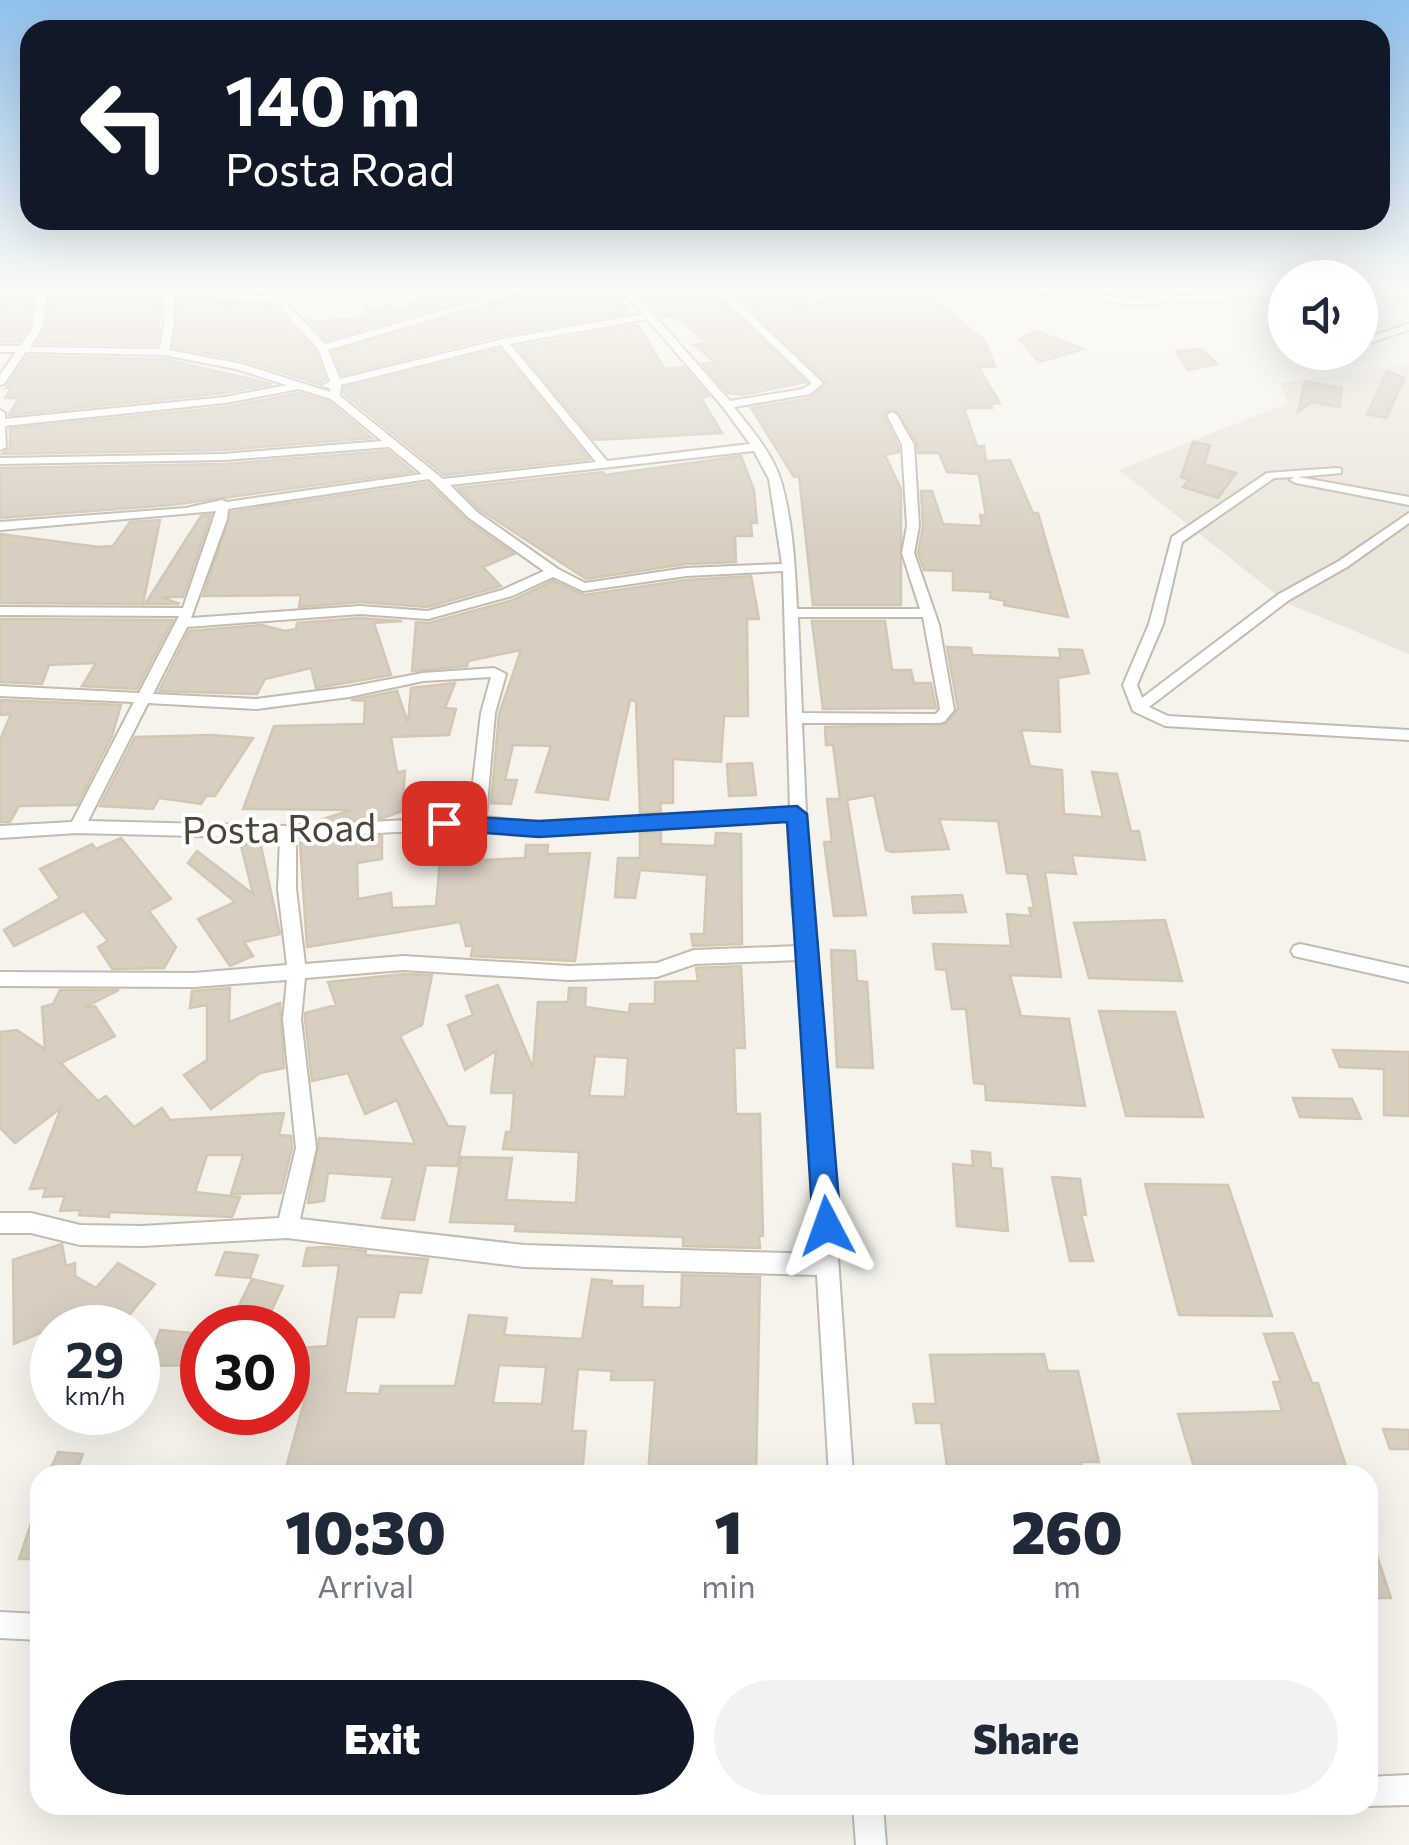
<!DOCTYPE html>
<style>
:root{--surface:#fff;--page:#f2f2f3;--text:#1f2937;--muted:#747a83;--accent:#111827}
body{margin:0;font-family:Commissioner,sans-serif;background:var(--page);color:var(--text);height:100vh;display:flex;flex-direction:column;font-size:38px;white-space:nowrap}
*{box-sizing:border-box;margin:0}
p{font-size:32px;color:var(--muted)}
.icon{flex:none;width:55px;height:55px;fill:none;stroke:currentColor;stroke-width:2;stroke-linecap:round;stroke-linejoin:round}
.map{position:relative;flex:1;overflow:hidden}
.side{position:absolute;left:30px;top:1465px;width:1348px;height:350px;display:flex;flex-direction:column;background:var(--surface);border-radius:30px;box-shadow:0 10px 40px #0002}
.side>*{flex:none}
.banner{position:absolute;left:20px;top:20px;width:1370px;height:210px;border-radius:30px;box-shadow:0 10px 40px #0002;background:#111827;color:#fff;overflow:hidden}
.fabs{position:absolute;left:1268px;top:260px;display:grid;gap:20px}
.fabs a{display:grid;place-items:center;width:110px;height:110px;border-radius:50%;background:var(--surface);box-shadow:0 10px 40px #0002;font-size:50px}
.speed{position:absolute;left:30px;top:1305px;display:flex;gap:20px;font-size:50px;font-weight:700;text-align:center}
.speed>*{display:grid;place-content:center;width:130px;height:130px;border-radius:50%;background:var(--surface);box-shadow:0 10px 40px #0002;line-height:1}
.speed small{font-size:25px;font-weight:400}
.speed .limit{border:15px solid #d22;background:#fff;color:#111}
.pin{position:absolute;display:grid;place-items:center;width:85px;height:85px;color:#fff;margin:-42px;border-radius:20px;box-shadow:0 5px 15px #0006}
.me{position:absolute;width:110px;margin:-55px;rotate:356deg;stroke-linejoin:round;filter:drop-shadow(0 0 8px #0008)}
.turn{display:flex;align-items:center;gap:35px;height:210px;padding:0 40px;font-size:45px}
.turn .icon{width:130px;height:130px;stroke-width:2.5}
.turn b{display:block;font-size:70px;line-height:85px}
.eta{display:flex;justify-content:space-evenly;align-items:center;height:170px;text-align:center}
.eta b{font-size:60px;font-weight:800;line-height:70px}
.action{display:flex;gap:20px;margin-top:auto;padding:20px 40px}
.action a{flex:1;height:115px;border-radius:60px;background:var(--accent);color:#fff;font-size:40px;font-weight:800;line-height:115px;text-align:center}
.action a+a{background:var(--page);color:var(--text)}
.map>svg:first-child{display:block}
.residential{fill:#eae5da}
.building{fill:#d8cfc1;stroke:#d3c7b4;stroke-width:2.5;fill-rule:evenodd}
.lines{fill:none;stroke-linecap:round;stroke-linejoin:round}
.street-casing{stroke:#c2bbae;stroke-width:4}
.street{fill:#fff;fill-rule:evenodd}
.route{fill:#1a73e8;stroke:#114b97;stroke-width:2.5}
.labels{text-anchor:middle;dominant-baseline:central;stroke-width:8;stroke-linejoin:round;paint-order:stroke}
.street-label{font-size:38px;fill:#4b4439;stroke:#fff}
</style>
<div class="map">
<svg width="1409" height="1845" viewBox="0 0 1409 1845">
<rect width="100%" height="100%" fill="#f6f3ec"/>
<path class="residential" d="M1409 364V654L1287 603 1119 470 1288 403 1280 383Z"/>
<g class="building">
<path d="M0 288 15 298 32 297 28 328 18 342H0Z"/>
<path d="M67 288H162L157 345 37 343 46 329 50 292Z"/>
<path d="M483 288 491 293 326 340 306 318 316 322 369 317 365 309 390 305 393 310 453 290Z"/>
<path d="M540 288H613L629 313 502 335 342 375 333 352Z"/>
<path d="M635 288H709L806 382 742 395 728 393 702 364 715 362 694 345 707 342 676 317 659 315Z"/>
<path d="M728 288H814L800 309 845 293 861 301 921 288 985 341 995 367H978L1000 403 991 404 992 408H964L977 446H984L986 461 1010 460 1033 513H1038L1068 617 1004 605 1005 601 990 598 991 592 953 590V571L924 570 918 553 923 526 921 491H932L943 524 982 526 980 515 986 516 979 474 947 472 939 453H918L917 443 894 409 883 414 898 446 899 452 885 455 901 489V605H813L799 476 794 477 751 408 811 398 827 383Z"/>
<path d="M177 299 274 307 315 351 325 379 319 384 243 360 173 347Z"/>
<path d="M637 325 665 369 683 367 709 396 701 398 722 433 594 440 517 347Z"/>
<path d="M1036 331 1084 349 1039 362 1019 339Z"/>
<path d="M500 349 589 459 444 475 344 394V388Z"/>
<path d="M1201 349 1217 364 1188 370 1176 351Z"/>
<path d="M28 356 164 359 272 384 224 393 9 415 19 398H5L11 388H6Z"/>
<path d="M1387 371 1405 378 1386 418 1367 414Z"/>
<path d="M1305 381 1342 388 1339 407 1312 402 1298 412Z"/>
<path d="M299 393 329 402 372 438 224 450 2 454 10 447V429L225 407Z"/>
<path d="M1193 442 1210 445 1204 464 1236 473 1218 498 1183 487 1189 479 1181 477Z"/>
<path d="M388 451 413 472 171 505 0 518V468L224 464Z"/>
<path d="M741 456 754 490 757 523H751L752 536H735L736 562 686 564 586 579 479 509 458 488 603 472 605 475Z"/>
<path d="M428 483 467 521 514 554 483 567 501 586 428 607 360 602 299 607 301 595 203 596 231 512Z"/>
<path d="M211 515 183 597H161L180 604H145L201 516Z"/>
<path d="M160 520 143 604 0 603V534L99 547 113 546 130 522Z"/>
<path d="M751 576 759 619H747L748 716H724L721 762 673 759V803H660L661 812 640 814 636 701 630 700 608 800 536 792 551 746 513 745 505 780H517L511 804 491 803 499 714 521 650 468 661 467 666 412 671 416 622 429 623 513 600 553 581 584 595 686 580Z"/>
<path d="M360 618 402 621 374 623 391 675 316 688 311 668 265 679 257 694 159 691 189 631 262 625 285 631 296 629 297 623Z"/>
<path d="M0 619 173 620 137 689 82 686 96 663 49 665 42 684 0 682Z"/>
<path d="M812 621H885L892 670H911L914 683H931L936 708 823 709Z"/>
<path d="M947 647 971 648 972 655 1061 658 1059 649 1082 650 1089 673 1058 678 1060 732 1021 730 1030 766 1062 770 1064 814 1103 817 1092 772 1117 774 1131 831H1139L1145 860 1072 855 1076 874 1045 872 1061 977 1010 975 1021 1016 1069 1019 1085 1106 986 1100 985 1084 974 1083 966 1009H952L946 970 936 969 933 944 1011 946 1007 914 1031 916 1029 908H1034L1027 874 1007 873 998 821 939 819 949 849 892 852 886 850 874 795 847 800 866 915 834 916 824 842H832L827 799H840L833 745H826L825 727 946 724 958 709Z"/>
<path d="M455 683 445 708 456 709 449 735 391 737 397 772 405 771 402 811 383 818 317 821 351 810 243 809 274 726 364 724 365 701 351 700 397 691 408 723 411 688Z"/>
<path d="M0 700 121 705 112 736 77 805 19 806 10 822H0V740L11 714 0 715Z"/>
<path d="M211 735 253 738 215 796H206L201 804 159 798 153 809 100 806 135 737Z"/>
<path d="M752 763 756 795 729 796 727 764Z"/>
<path d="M661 831V844L715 846 716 833 741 834 742 944 693 946 691 934H704L707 875 640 870 635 898 615 897 618 858H640V833Z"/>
<path d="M382 836V859L357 863 358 899 391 893 392 908 436 906 441 849 467 848V854H483V860L525 858 526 845H548L547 854 590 853 575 961 471 956 473 946H466L460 922 307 947 300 843Z"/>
<path d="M121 838 171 899 149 911 176 947 164 968 112 969 98 947 108 941 84 911 14 946 4 930 60 898 40 869 92 844 96 849Z"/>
<path d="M260 841 280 934 244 942 253 956 230 966 198 919 235 902 188 863 197 851 253 894 240 842Z"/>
<path d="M962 895 966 912 914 913 912 897Z"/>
<path d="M1165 920 1182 981 1089 978 1074 923Z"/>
<path d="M831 950 855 951 857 981 867 982 873 1068 837 1067Z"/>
<path d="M741 966 745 1048H734L736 1114H760L763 1236H759L760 1248 683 1246V1237L515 1231 516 1224 450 1222 461 1157 512 1158 506 1200 576 1203 579 1152 503 1149 506 1132H511L514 1093H491L496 1051 465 1070 448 1025 473 1015 466 996 498 985 533 1068 538 1002H568L569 988H586L585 1007 629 1013 630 1004H655V982L698 981 696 968ZM595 1056 628 1058 625 1097 589 1096Z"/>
<path d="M403 974 432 975 422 1025 400 1036 448 1126 465 1127 457 1166 426 1165 414 1220 382 1218 393 1177 328 1173 324 1201 308 1203 319 1138 415 1144 397 1100 365 1114 348 1073 312 1081 305 1019V1013L336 1005 328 982Z"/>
<path d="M230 988 229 1022 280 1003 284 1068 260 1073 211 1109 184 1075 207 1060V1005L190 1008 192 991Z"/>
<path d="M60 990H119L83 1008 95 1006 115 1036 61 1063 98 1101 106 1096 134 1127 162 1108 170 1120 284 1113 279 1135 291 1136 292 1148 281 1193 231 1194 243 1155H207L195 1192 240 1197 232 1217 109 1212V1217L79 1215 81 1210 60 1211 65 1196 43 1197 46 1188 30 1189 61 1108 15 1143 0 1128V1032L17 1030 45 1049 42 1007 53 1004Z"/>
<path d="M1099 1011 1175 1012 1203 1117 1126 1116Z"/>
<path d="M1333 1050 1409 1052V1116L1384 1115V1069L1340 1067Z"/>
<path d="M1293 1098 1352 1099 1361 1119 1300 1117Z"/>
<path d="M972 1151 990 1153 991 1168 1002 1169 1008 1231 957 1226 953 1164 973 1166Z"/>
<path d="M1052 1177 1080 1179 1086 1215 1081 1214 1093 1261H1070Z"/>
<path d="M1145 1184 1228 1185 1272 1316 1179 1315Z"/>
<path d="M62 1244 66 1266 75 1263V1276L96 1288 118 1263 155 1284 118 1328H52L14 1344 13 1260Z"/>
<path d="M327 1247 366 1251 365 1255 428 1259 421 1293 399 1292 394 1317H357L345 1393 379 1394 381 1386H455L469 1315 507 1318 504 1335 582 1339 592 1279 612 1281 611 1286H643L642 1307 676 1308 681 1307 682 1275 760 1277 756 1475H648L655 1380H611L612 1371 578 1369 572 1431H586L582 1475H284L309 1384 288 1385V1349L327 1346 339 1265 303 1266 307 1248ZM499 1365 546 1367 542 1404 493 1403Z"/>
<path d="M225 1252 258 1255 250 1278 216 1275Z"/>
<path d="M252 1279 283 1286 263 1328H228Z"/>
<path d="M160 1330 202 1334V1365L148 1366Z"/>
<path d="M1293 1333 1312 1383H1318L1349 1475H1302L1299 1467 1195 1470 1178 1414 1282 1411 1273 1382H1281L1264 1334Z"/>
<path d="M1044 1354 1048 1371H1078L1099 1462H1081L1084 1475H1057L1055 1466 947 1467 941 1423H916L913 1404H936L930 1355Z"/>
<path d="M1383 1429 1409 1430V1449H1390Z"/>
<path d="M58 1452 83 1454 75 1475H48Z"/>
<path d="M37 1506 40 1559H19Z"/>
<path d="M1371 1538 1391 1598H1368Z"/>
</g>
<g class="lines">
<g class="street-casing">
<g id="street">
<path d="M37 288H47L42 329 30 347 160 349 164 322 163 292 168 289 275 297 278 288H286L284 300 325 344 522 288H536L328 350 340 379 503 339 643 314 620 288H630L730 401 803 389 812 383 713 288H723L823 383 810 394 734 407C751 429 773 454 781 481 793 522 795 567 797 609H920L902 553 907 526 902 445 887 415 892 412 897 415 914 445 919 526 914 553 939 625 954 710 945 721 940 723H802L810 903 817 953 853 1475H829L817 1275 524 1267 287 1238 142 1246 80 1245 31 1233H0V1213H31L80 1225 142 1226 279 1218 296 1148 283 1019 287 980 194 987 0 986V972L194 973 287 965 278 889 280 838 77 833 0 838V826L72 822 134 702 0 696V686L139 693 179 616 0 615V607L183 608 216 511 0 530V522L186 508 222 500 227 502 422 474 389 447 224 460 0 464V458L224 454 382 441 331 399 299 389 225 403 5 426 6 447 0 450V410L5 413V419L225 397 287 385 236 369 164 355 26 352 4 384 0 385V375L16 352H0V346H20L32 329ZM173 295 276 303 318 349 330 381 322 386 330 388V392L242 364 169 350 174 322ZM647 319 723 407 750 444 607 461 510 344ZM501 345 596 462 443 479 340 396 341 385ZM754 451 769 479 782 564 686 568 585 583 558 569 477 512 450 485ZM429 479 469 518 544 571 502 590 428 611 360 606 191 618 227 519 228 509ZM783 571 790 809 539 823 486 817 495 713 506 674 494 668 423 673 349 687 256 699 153 694 187 627 360 614 428 619 512 596 553 577 583 591 686 576ZM798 617H923L940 709 936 714H925L802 713ZM491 677 481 713 469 817 288 826 88 821 148 703 256 709 349 697 423 681ZM790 820 792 903 798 946 694 950 657 963 569 966 403 956 305 964 296 889V837L477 828 539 835ZM799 960 816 1254 524 1245 300 1219 316 1148 301 1019 305 978 403 970 569 980 657 977 695 964Z"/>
<path d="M994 288H1025L1131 298 1285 292V298L1131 304Z"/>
<path d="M1360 288H1376L1360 293Z"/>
<path d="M1409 324V330L1360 346V340Z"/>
<path d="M1337 468 1341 469V473L1298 477 1409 497V505L1296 483 1290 480 1294 477 1274 478 1182 542 1163 624 1137 685 1142 698 1279 594 1339 561 1409 513V523L1347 567 1289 600 1149 707 1168 716 1409 730V740L1165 726 1133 711 1123 685 1149 624 1172 537 1267 473Z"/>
<path d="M1300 944 1409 968V982L1294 956 1291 951 1294 946Z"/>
<path d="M0 1612 40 1614V1640L0 1638Z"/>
<path d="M1409 1775V1805L1368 1806 1367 1805 1368 1777Z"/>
<path d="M853 1805H883L886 1845H856Z"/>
</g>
</g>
<use href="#street" class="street"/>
</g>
<linearGradient id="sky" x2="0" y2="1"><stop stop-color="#8fc1ec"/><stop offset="0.53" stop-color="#fbfaf6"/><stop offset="1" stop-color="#fbfaf6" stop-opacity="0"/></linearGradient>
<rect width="1409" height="546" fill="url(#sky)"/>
<path class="route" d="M797 806 807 814 841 1226 837 1235 827 1239 817 1235 813 1226 787 822 539 837 444 830 433 823 444 815 539 821Z"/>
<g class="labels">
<g class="street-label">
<text transform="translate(279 827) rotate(-1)">Posta Road</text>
</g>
</g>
</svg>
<div class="fabs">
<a><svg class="icon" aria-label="sound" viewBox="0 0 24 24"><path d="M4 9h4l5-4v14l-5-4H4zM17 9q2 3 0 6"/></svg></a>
</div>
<div class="speed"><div>29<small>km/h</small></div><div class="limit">30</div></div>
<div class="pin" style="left:444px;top:823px;background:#d93025"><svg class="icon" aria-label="arrive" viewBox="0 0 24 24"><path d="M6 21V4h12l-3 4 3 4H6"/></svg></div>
<svg class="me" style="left:827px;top:1226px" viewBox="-20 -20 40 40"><path d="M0-17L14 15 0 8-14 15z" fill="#1a73e8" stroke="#fff" stroke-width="4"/></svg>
<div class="banner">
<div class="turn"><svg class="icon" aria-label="left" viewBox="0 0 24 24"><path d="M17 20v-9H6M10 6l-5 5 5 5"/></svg><div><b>140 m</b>Posta Road</div></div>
</div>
<section class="side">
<div class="eta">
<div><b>10:30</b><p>Arrival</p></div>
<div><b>1</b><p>min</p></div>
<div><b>260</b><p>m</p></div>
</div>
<div class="action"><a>Exit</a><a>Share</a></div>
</section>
</div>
